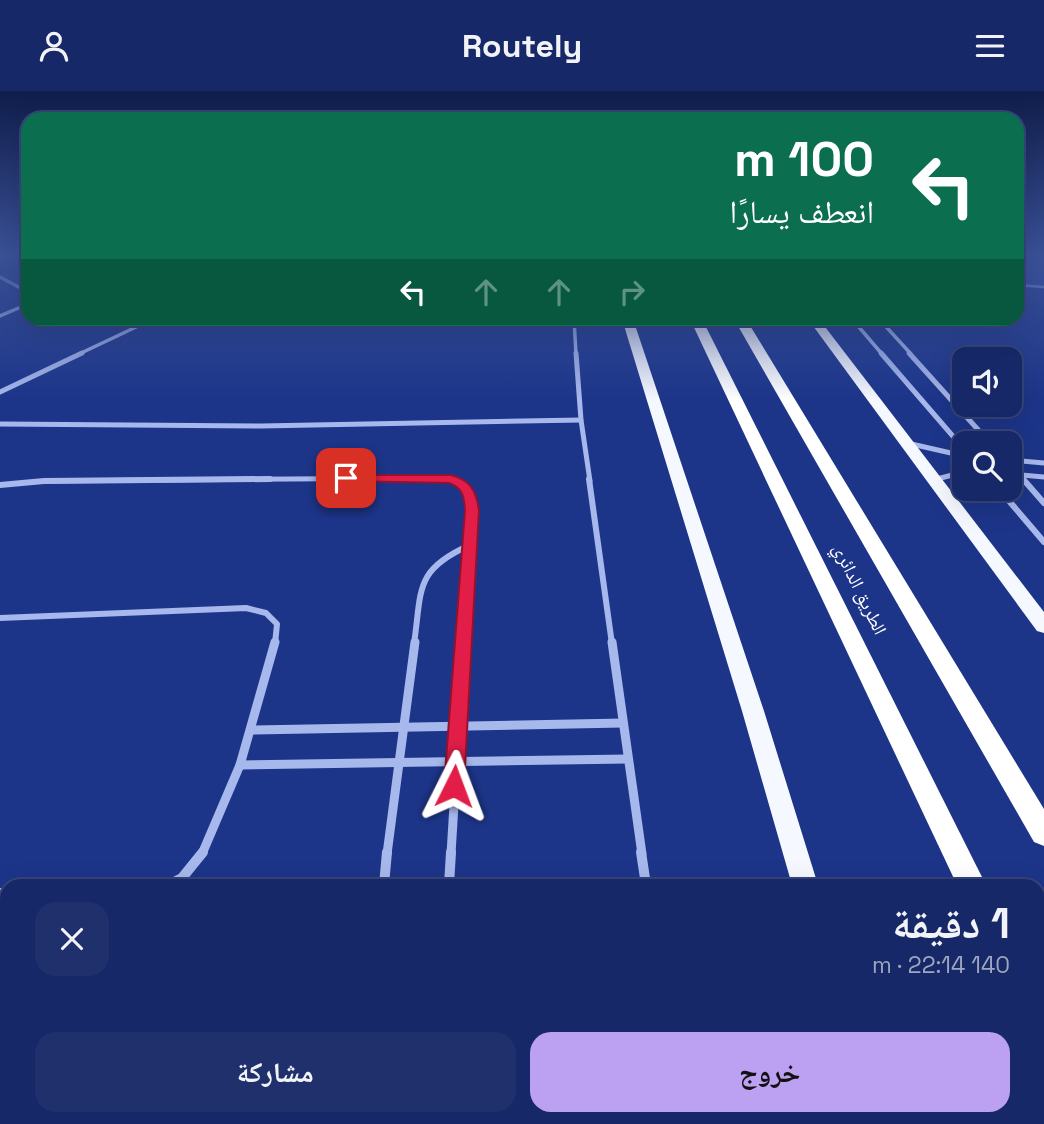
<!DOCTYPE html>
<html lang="ar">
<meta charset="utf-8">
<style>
:root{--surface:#162867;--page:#1f306d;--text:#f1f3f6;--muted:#9ea6c0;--line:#35447b;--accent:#bca0f2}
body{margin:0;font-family:"Space Grotesk","Noto Naskh Arabic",sans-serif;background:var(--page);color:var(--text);direction:rtl;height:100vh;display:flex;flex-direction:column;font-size:26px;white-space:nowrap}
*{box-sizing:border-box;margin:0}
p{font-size:23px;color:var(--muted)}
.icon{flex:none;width:38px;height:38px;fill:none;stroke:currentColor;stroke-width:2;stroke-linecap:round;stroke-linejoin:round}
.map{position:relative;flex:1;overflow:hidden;direction:ltr}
.drawer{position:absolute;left:0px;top:788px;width:1045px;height:247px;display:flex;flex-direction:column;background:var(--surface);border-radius:21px 21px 0 0;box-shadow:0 7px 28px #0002,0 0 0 2px var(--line);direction:rtl}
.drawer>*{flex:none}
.banner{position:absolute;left:21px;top:21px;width:1003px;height:214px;border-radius:21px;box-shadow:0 7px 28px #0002,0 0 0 2px var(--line);direction:rtl;background:#0b6e4f;color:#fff;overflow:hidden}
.controls{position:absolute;left:952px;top:256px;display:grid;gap:14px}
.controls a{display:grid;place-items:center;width:70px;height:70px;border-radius:14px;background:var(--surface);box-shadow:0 7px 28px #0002,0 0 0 2px var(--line);font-size:35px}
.pin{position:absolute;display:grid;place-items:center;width:60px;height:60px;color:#fff;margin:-30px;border-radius:14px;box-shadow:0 4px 10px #0006}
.me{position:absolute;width:77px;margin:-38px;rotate:3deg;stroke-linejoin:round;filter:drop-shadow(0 0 5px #0008)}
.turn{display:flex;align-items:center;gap:24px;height:147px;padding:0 35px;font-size:32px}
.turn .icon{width:91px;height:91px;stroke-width:2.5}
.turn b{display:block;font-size:49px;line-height:60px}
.lanes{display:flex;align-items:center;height:66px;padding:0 35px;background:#0003;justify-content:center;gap:35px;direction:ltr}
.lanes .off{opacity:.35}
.round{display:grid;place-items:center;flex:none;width:74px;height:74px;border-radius:21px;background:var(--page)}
.head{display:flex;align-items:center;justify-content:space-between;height:119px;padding:0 35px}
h1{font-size:42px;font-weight:700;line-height:52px}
.action{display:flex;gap:14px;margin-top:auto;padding:14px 35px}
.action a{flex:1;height:80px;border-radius:21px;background:var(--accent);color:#111;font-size:28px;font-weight:700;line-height:80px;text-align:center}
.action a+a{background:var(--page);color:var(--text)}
header{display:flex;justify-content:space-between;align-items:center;height:91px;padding:0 35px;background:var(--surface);font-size:32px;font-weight:700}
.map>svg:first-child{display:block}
.green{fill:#2644a2}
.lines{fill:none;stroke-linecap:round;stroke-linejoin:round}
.service{stroke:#a7b8ec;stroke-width:2.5}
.minor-far4{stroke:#a7b8ec;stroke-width:3.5}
.minor-far3{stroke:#a7b8ec;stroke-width:5}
.minor-far2{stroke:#a7b8ec;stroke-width:6}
.minor-far1{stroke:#a7b8ec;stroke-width:9}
.minor{stroke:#a7b8ec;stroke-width:10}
.trunk{fill:#f6f8ff;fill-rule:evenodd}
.motorway{fill:#fff;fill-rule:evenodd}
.route{fill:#e11d48;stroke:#92132f;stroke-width:2}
.labels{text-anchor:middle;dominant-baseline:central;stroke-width:7;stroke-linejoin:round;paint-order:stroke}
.street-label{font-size:19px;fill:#fff;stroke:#1d3589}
</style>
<header><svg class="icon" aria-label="menu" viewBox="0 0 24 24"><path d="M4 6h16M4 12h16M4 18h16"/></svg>Routely<svg class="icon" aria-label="person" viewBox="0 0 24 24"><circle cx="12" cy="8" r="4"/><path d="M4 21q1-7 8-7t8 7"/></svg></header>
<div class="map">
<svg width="1044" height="1033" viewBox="0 0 1044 1033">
<rect width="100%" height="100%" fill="#1d3589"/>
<path class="green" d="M1017 164H1044V198L1017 196Z"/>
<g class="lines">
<path class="service" d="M1017 194 1044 196"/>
<g class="minor-far4">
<path d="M0 186 28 201"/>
<path d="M0 225 28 213"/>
<path d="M574 228 576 263"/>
<path d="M852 228 882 263"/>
<path d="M879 228 911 263"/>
<path d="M79 263 153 228"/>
</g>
<g class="minor-far3">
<path d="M576 262 581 329 590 390"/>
<path d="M881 262 964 358"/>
<path d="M909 262 990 352"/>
<path d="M0 301 82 262"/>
<path d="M0 333 261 335 581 329"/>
<path d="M907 352 964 365"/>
<path d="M1010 369 1044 372"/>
<path d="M1010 374 1024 390"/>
<path d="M1010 383 1044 386"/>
<path d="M933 389 964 381"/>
<path d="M45 390 429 387 456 390"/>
</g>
<g class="minor-far2">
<path d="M450 388 464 395 472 419 464 553"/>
<path d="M589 388 612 553"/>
<path d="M1023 388 1044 412"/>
<path d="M933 389 936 388"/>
<path d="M0 394 44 390 270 388"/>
<path d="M998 397 1044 451"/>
<path d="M0 527 246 517 266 522 277 533 275 553"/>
<path d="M414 553C422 498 414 479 470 454"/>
</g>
<g class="minor-far1">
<path d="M612 551 642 763"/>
<path d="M252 639 623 632"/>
<path d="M240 674 628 668"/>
<path d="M202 763 240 674 275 551"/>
<path d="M387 763 415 551"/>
<path d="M451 763 464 551"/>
</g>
<g class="minor">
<path d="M641 761 646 794"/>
<path d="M169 794 182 787 203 761"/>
<path d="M384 794 387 761"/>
<path d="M449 794 451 761"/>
<path d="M0 802H7"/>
<path d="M678 1027 679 1033"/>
<path d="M437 1033 438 1027"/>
</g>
<g class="trunk">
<path d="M622 228H633L764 620 818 794H792L742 620Z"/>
<path d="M808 228H819L1044 521V542L1037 540Z"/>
<path d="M858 1027H892L894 1033H860Z"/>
</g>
<g class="motorway">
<path d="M690 228H702L986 794H957Z"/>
<path d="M734 228H746L1044 718V755L1034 751Z"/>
<path d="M1038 913 1044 916V960L1038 957Z"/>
</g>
</g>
<linearGradient id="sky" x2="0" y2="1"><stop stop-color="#101d4b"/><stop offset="0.53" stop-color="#3a5197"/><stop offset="1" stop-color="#3a5197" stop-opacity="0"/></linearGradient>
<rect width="1044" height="309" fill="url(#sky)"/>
<path class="route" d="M346 384H451C470 389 476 399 479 419L464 695 461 701 454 704 447 701 444 695 465 419C464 405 463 397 449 392L342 390 340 387Z"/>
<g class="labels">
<g class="street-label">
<text transform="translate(860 498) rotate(64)">الطريق الدائري</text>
</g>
</g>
</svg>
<div class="controls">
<a><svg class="icon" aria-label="sound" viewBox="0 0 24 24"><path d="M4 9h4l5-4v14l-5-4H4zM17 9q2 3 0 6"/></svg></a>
<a><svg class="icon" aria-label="search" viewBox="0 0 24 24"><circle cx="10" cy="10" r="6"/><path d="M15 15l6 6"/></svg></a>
</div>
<div class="pin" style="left:346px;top:387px;background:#d93025"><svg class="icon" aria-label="arrive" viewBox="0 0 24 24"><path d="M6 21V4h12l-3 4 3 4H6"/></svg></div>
<svg class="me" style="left:454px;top:695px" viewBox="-20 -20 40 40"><path d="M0-17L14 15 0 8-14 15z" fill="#e11d48" stroke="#fff" stroke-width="4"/></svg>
<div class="banner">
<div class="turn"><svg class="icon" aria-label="left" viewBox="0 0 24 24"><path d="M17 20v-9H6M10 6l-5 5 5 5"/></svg><div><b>100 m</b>انعطف يسارًا</div></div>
<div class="lanes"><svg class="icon" aria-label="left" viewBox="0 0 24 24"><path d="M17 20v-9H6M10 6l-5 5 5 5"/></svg><svg class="icon off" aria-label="ahead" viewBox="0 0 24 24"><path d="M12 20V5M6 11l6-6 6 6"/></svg><svg class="icon off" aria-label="ahead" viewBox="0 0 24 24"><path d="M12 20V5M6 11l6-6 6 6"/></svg><svg class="icon off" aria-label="right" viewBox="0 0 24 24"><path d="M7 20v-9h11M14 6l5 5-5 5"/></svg></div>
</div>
<section class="drawer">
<div class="head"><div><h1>1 دقيقة</h1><p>140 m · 22:14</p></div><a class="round"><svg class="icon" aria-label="close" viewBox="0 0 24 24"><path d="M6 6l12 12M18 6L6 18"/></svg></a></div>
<div class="action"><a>خروج</a><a>مشاركة</a></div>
</section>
</div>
